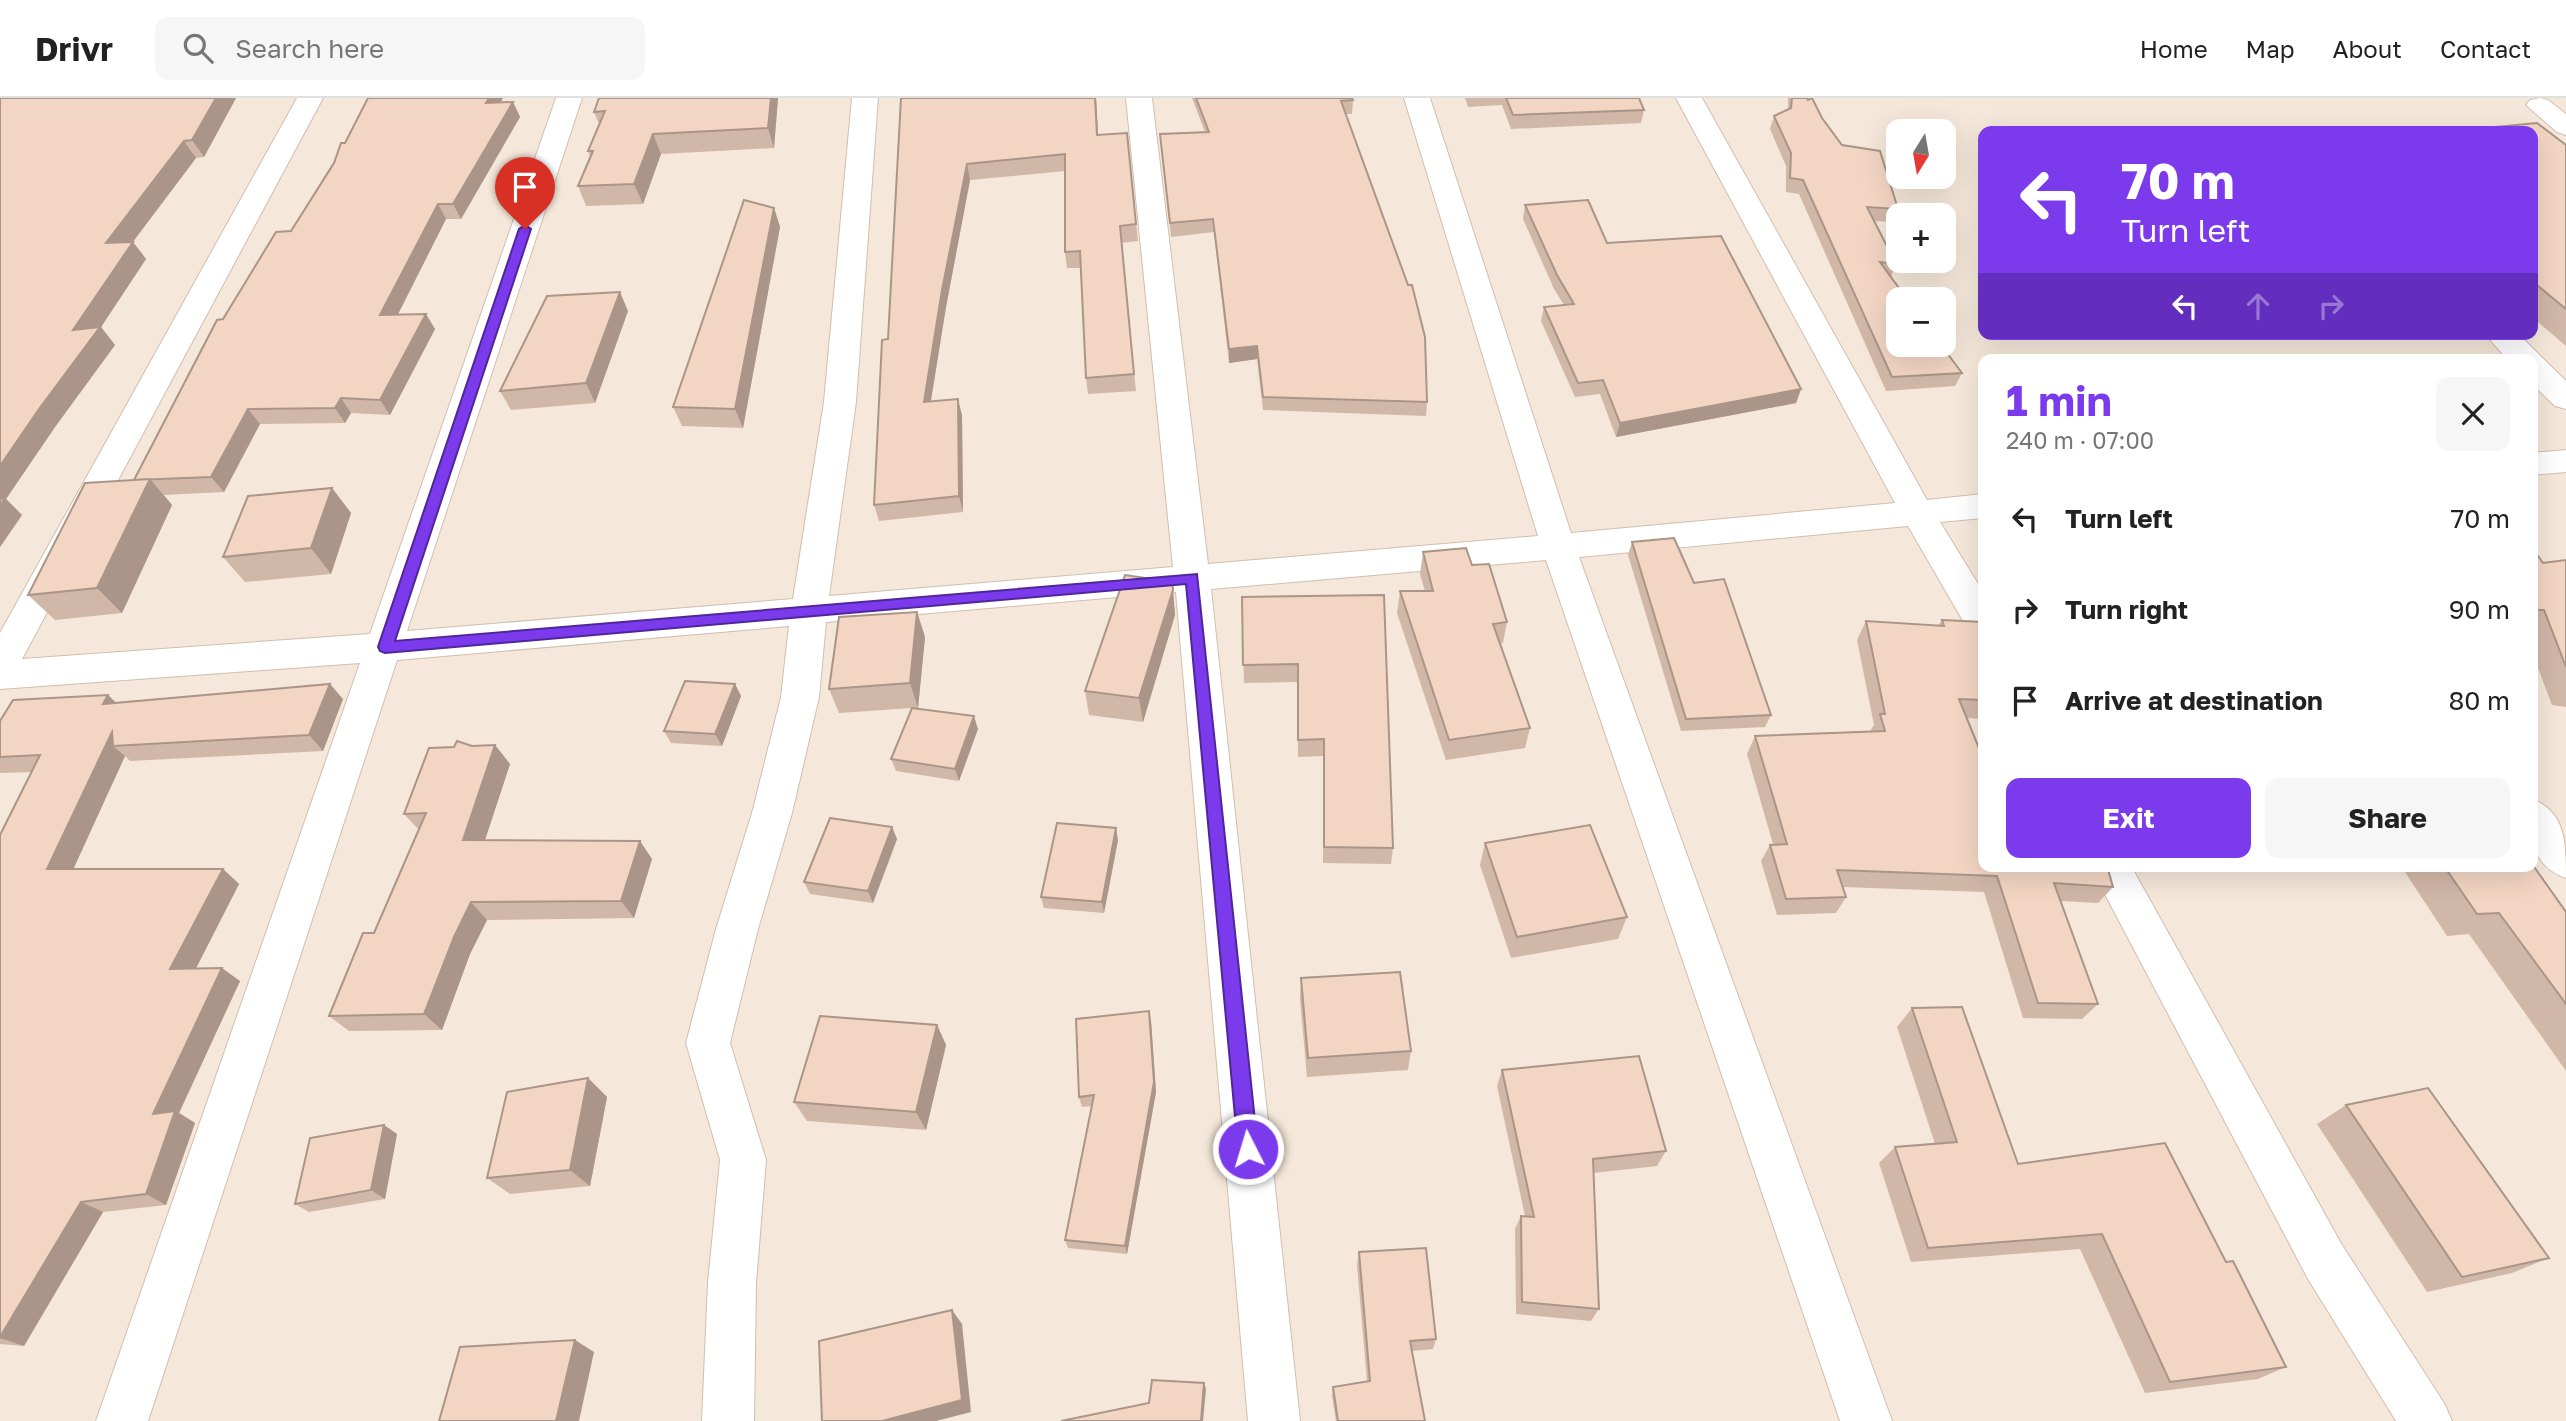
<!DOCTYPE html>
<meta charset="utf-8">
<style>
:root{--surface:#fff;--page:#f6f6f6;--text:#222;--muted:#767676;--line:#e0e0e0;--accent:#7c3aed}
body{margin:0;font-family:"Golos Text",sans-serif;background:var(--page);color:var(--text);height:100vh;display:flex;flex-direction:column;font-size:26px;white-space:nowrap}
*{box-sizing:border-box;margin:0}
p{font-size:23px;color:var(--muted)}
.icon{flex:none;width:38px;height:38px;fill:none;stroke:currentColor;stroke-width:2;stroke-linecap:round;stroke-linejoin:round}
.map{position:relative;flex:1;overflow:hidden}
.drawer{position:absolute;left:1978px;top:256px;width:560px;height:518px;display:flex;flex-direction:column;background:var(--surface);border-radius:14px;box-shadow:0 7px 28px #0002}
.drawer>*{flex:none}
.banner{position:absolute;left:1978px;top:28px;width:560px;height:214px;border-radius:14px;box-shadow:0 7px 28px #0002;background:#7c3aed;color:#fff;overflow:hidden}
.needle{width:46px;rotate:191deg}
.buttons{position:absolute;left:1886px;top:21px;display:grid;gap:14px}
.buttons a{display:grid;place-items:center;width:70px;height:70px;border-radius:14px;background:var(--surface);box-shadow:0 7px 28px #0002;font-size:35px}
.pin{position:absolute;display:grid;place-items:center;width:60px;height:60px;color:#fff;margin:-72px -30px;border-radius:50% 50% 50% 0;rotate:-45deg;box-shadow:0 0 7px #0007}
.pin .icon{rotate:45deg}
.me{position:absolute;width:77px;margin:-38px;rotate:355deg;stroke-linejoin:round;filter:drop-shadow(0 0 5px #0008)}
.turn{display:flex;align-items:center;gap:24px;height:147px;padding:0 28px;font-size:32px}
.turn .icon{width:91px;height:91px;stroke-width:2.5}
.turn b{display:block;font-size:49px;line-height:60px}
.lanes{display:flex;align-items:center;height:66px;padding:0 28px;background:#0003;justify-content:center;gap:35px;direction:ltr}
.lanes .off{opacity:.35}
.round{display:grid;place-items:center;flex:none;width:74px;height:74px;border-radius:14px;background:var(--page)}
.head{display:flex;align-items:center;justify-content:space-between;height:119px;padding:0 28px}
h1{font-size:42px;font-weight:700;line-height:52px;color:var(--accent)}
.primary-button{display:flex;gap:14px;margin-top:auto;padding:14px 28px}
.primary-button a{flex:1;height:80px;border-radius:14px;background:var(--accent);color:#fff;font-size:28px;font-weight:700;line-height:80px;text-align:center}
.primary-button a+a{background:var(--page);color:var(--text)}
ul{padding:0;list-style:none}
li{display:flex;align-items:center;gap:21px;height:91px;padding:0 28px}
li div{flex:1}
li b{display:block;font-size:26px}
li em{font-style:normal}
header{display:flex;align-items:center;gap:42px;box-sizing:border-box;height:98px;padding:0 35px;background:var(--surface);border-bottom:2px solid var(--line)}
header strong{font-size:33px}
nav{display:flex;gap:38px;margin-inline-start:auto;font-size:24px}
.search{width:490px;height:63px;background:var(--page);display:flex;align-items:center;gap:18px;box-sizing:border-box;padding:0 24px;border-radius:14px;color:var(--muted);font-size:26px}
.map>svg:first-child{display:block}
.residential{fill:#f5e8da;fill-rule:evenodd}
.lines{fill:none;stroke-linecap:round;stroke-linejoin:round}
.street-casing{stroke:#d1beb0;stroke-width:2}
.street{fill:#fff;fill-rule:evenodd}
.wall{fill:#d1b7a8}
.shaded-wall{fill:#aa9588}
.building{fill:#f3d5c3;stroke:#aa9588;stroke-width:2}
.route{fill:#7c3aed;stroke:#51269a;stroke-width:2}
</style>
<header>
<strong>Drivr</strong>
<div class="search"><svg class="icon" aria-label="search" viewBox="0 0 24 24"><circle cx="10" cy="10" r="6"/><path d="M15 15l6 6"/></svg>Search here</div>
<nav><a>Home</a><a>Map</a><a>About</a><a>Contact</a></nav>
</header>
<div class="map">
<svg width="2566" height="1323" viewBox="0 0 2566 1323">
<rect width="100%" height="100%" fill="#fdf6ec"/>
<path class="residential" d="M0 0H2566V1323H0ZM1899 33H1944V79H1899ZM1983 33H2532V236H1983ZM1899 117H1944V163H1899ZM1899 201H1944V247H1899ZM1983 261H2532V768H1983Z"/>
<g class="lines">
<g class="street-casing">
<g id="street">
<path d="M297 0H323L22 561 370 536 556 0H582L407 533 793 501 824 304 852 0H878L856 304 829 498 1173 469 1126 0H1152L1208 466 1538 438 1404 0H1430L1571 435 1895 405 1676 0H1702L1927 402 1983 396V420L1940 424 1983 494V538L1970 535 1908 428 1579 459 1892 1323H1840L1546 462 1211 491 1300 1323H1248L1176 494 826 524 819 599 792 715 758 831 730 945 766 1062 756 1185 754 1323H702L708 1185 720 1062 686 945 716 831 752 715 781 599 789 528 397 562 148 1323H96L360 565 0 591V535Z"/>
<path d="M2541 0 2548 2 2566 16V37L2557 34 2526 7 2530 2Z"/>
<path d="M2485 236H2518L2566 283V311L2555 308 2532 286V261H2507Z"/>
<path d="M2566 352V374L2532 377V355Z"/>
<path d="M2532 701C2566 714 2566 746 2566 780 2528 767 2532 735 2532 701Z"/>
<path d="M2090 768H2131L2342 1147 2444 1305 2452 1323H2396L2308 1181Z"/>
</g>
</g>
<use href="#street" class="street"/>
</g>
<g class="wall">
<path d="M0 0H236L204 59 196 60 133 144 146 161 101 229 115 247 55 329 6 401 22 417 0 449Z"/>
<path d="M599 0H778L774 50 661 56 643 106 586 108 578 88 590 59 588 53 599 26 594 14Z"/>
<path d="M901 0H1096L1098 37 1127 35 1138 143 1121 145 1136 293 1088 296 1086 280 1081 170H1067L1065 154V73L970 82 946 209 931 303 962 317 963 414 879 423 874 407 888 241Z"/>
<path d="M1192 0H1352L1353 2 1352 16H1346L1427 304 1426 318 1263 312 1257 261 1229 265 1214 134 1171 139 1160 36 1205 34Z"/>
<path d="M1465 0H1639L1644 12 1641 25 1511 31 1502 7 1468 9Z"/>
<path d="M1788 0H1807L1842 47 1898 111 1892 124 1874 123 1896 166 1891 179 1962 275 1955 288 1886 293 1799 96 1786 94V68L1770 31 1774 18 1788 12Z"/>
<path d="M501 4H513L520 19 461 121H446L398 216 435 231 390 317 351 315 345 325 260 326 224 394 164 397 172 407 122 515 55 522 28 497 134 382 223 221 291 133 345 45Z"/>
<path d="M2532 33 2566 47V248L2532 219Z"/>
<path d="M1525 107 1607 145 1801 291 1796 305 1616 339 1600 296 1575 299 1541 223 1544 209 1564 207 1554 191 1523 121Z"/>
<path d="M774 110 780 129 743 330 682 328 673 309Z"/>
<path d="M628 213 595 305 511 312 500 293Z"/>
<path d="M332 390 351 415 331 476 245 484 223 459Z"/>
<path d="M1632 444 1771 617 1765 629 1681 633 1628 457Z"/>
<path d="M1423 454 1472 467 1507 524 1503 545 1500 546 1530 630 1525 650 1446 662 1397 515 1400 493H1425L1420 476Z"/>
<path d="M2532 458 2543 465 2566 462V609L2552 607 2532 554Z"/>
<path d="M1172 484 1175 517 1143 624 1089 617 1085 593Z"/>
<path d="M1384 497 1393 750 1391 766 1323 765V658L1298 659 1297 584 1244 585 1242 499Z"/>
<path d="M917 514 925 539 918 610H915L978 631 959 683 896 673 891 661 912 610 839 615 829 591Z"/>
<path d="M1942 522 1983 524V621L1967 620 1983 768 2113 789 2098 805 2061 803 2098 906 2082 921 2023 920 1984 794 1842 789 1846 799 1836 815 1777 817 1761 763 1770 747 1773 746 1747 656 1755 638 1870 633 1874 627 1857 542 1866 523 1938 528Z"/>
<path d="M735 586 741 598 722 648 671 645 664 633Z"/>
<path d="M343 601 323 653 130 663 125 658 73 771H223L239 786 196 870 240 883 179 1015 195 1025 166 1107 103 1114 24 1248 0 1246V737L32 674 0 675V623L116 605Z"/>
<path d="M495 647 510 666 485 742 652 761 634 820 487 822 470 856 442 932 349 933 329 918 374 835 419 732 404 716 472 648Z"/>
<path d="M892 729 897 741 873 805 810 796 804 784Z"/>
<path d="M1118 742 1104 815 1044 810 1041 799Z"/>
<path d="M1485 745 1627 819 1618 841 1511 860 1480 767Z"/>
<path d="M2401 768H2532L2566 814V973L2469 836 2447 838Z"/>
<path d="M1301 880 1411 953 1408 972 1307 979 1300 901Z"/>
<path d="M1912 910 2018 1066 2226 1164 2286 1269 2258 1281 2145 1295 2080 1151 1911 1164 1879 1065 1895 1049 1935 1046 1897 929Z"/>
<path d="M1149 913 1151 923 1156 994 1127 1156 1068 1150 1065 1142 1092 1008 1082 1009 1079 999Z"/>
<path d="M937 927 946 947 926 1032 807 1023 794 1004Z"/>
<path d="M1502 972 1666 1053 1657 1068 1593 1075 1599 1211 1591 1223 1516 1216 1515 1131 1521 1118H1525L1497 988Z"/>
<path d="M588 980 607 999 590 1088 510 1096 487 1080Z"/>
<path d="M2346 1007 2549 1160 2512 1175 2427 1194 2317 1026Z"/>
<path d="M397 1036 385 1101 309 1114 295 1106Z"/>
<path d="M1359 1154 1436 1241 1433 1251 1412 1253 1425 1323H1336L1332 1298 1333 1289 1367 1283 1357 1167Z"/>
</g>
<g class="shaded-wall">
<path d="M216 0H236L204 59 192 42Z"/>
<path d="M489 0H503L493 20 486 5Z"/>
<path d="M771 0H778L774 50 768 30Z"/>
<path d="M1095 0H1096L1099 53 1097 37Z"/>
<path d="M513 4 520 19 461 121 453 106Z"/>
<path d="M653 36 661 56 643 106 634 86Z"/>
<path d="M184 43 196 60 119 162 106 145Z"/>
<path d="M967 66 970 82 946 209 928 320 924 304 942 192Z"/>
<path d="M438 106 446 121 390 232 380 217Z"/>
<path d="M774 110 780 129 743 330 735 311Z"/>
<path d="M133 144 146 161 101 229 115 247 55 329 6 401 22 417 0 449V368L73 232Z"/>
<path d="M620 194 628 213 595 305 586 285Z"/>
<path d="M426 216 435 231 390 317 380 302Z"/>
<path d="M1257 248V261L1229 265V251Z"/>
<path d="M1801 291 1796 305 1616 339 1620 325Z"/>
<path d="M341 300 351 315 345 325 335 310Z"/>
<path d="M958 301 962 317 963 414 959 398Z"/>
<path d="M248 311 260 326 224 394 211 379Z"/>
<path d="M150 381 172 407 122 515 97 490Z"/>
<path d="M332 390 351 415 331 476 311 450Z"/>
<path d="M1173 492 1175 517 1143 624 1139 600Z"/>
<path d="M917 514 925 539 918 610 910 585Z"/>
<path d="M330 586 343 601 323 653 309 637Z"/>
<path d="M735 586 741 598 722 648 715 636Z"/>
<path d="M108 597 125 613 103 606Z"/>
<path d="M974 618 978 631 959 683 955 671Z"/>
<path d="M112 634 113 648 125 658 67 785 47 771Z"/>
<path d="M495 647 510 666 479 760 463 742Z"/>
<path d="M892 729 897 741 873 805 868 793Z"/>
<path d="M1116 730 1118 742 1104 815 1102 804Z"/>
<path d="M640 743 652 761 634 820 621 803Z"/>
<path d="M223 771 239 786 189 884 170 871Z"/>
<path d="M471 804 487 822 470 856 442 932 424 916 454 839Z"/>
<path d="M222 870 240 883 179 1015 195 1025 166 1107 146 1096 153 1016Z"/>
<path d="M1149 913 1151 923 1156 994 1127 1156 1125 1148Z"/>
<path d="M937 927 946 947 926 1032 916 1014Z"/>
<path d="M588 980 607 999 590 1088 570 1072Z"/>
<path d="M384 1027 397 1036 385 1101 371 1092Z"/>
<path d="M81 1104 103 1114 24 1248 0 1240Z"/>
<path d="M952 1212 962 1226 971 1314 936 1323H882Z"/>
<path d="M575 1242 594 1254 579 1323H556Z"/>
<path d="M1204 1285 1206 1291 1203 1323H1201Z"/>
</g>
<g class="building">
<path d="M0 0H216L192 42 184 43 106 145 133 144 73 232 100 229 39 311 0 368Z"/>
<path d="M368 0H489L486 5 513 4 453 106H438L380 217 426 216 380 302 341 300 335 310 248 311 211 379 134 382 217 222 223 221 276 134 291 133 334 65 341 45H345Z"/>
<path d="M599 0H771L768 30 653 36 634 86 578 88 593 53H588L605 13 594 14Z"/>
<path d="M901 0H1095L1097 37 1127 35 1136 126 1120 128 1134 276 1086 280 1080 153 1065 154V56L967 66 942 192 924 304 958 301 959 398 874 407 882 242 888 241Z"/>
<path d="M1196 0H1352L1353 2 1341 3 1408 187H1412L1425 239 1427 304 1263 299 1257 248 1229 251 1213 121 1170 125 1160 36 1209 34Z"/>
<path d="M1506 0H1639L1644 12 1513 17Z"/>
<path d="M1792 0H1807L1808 2 1812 0 1822 20 1842 47 1880 53 1898 111 1867 109 1896 166 1880 164 1907 201H1899V247H1941L1962 275 1892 279 1803 82 1790 80 1791 55 1774 18 1791 10Z"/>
<path d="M2537 25 2566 47V211L2532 183V33H2453Z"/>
<path d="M2444 29 2449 33H2384Z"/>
<path d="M744 102 774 110 735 311 673 309Z"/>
<path d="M1588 102 1607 145 1721 138 1801 291 1620 325 1603 282 1578 285 1544 209 1574 206 1557 177 1525 107Z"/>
<path d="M620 194 586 285 500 293 547 198Z"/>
<path d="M150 381 97 490 28 497 85 385Z"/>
<path d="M332 390 311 450 223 459 248 398Z"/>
<path d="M5 400 0 408V401Z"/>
<path d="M1674 440 1694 485 1724 481 1771 617 1686 621 1632 444Z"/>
<path d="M1466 450 1472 467 1489 466 1507 524 1493 526 1530 630 1449 642 1400 493H1433L1423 454Z"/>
<path d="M2532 458H2538L2543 465 2566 462V569L2544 512H2532Z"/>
<path d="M1125 477 1172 484 1173 492 1139 600 1085 593Z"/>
<path d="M1384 497 1393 750 1324 749V641L1298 642V566L1243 567 1242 499Z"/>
<path d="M917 514 910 585 829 591 839 519Z"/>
<path d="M1942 522 1983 524V602L1959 601 1983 660V768H2107L2113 789 2054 785 2098 906 2038 905 1997 778 1837 772 1846 799 1786 801 1770 747 1787 746 1755 638 1885 633 1880 616H1885L1866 523 1944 528Z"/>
<path d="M685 583 735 586 715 636 664 633Z"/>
<path d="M330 586 309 637 113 648 112 634 47 771H223L170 871 222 870 153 1016 175 1013 146 1096 81 1104 0 1239V737L40 657 0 659V623L13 602 108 597 103 606Z"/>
<path d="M912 610 974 618 955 671 891 661Z"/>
<path d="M457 643 472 648 495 647 463 742 640 743 621 803 471 804 454 839 424 916 329 918 363 835H374L426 715 404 716 429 650 454 649Z"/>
<path d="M830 720 892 729 868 793 804 784Z"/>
<path d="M1057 725 1116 730 1102 804 1041 799Z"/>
<path d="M1590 727 1627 819 1517 839 1485 745Z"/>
<path d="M2532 766 2566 814V906L2499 815 2477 816 2444 768H2532Z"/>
<path d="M1400 874 1411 953 1308 960 1301 880Z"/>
<path d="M1962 909 2018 1066 2165 1045 2226 1164 2233 1163 2286 1269 2170 1284 2102 1136 1928 1150 1895 1049 1957 1044 1912 910Z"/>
<path d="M1149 913 1154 984 1125 1148 1065 1142 1094 997 1079 999 1076 921Z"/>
<path d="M820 918 937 927 916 1014 794 1004Z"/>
<path d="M1639 958 1666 1053 1593 1061 1599 1211 1522 1204 1521 1118 1534 1119 1502 972Z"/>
<path d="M588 980 570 1072 487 1080 507 994Z"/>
<path d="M2428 990 2549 1160 2462 1179 2346 1007Z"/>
<path d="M384 1027 371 1092 295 1106 310 1040Z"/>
<path d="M1426 1150 1436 1241 1410 1243 1425 1323H1338L1333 1289 1370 1283 1359 1154Z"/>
<path d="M952 1212 962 1302 882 1323H822L819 1243Z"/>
<path d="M575 1242 556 1323H439L460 1249Z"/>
<path d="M1152 1282 1204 1285 1201 1323H1061L1149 1305Z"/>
</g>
<path class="route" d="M525 127 531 131 395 543 1197 476 1258 1051 1255 1058 1248 1060 1241 1058 1238 1051 1186 486 385 555 380 553 378 549 519 131Z"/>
</svg>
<div class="buttons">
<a><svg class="needle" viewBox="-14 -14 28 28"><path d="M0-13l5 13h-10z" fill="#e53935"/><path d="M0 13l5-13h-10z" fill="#767676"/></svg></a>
<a>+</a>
<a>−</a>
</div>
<div class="pin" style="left:525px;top:131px;background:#d93025"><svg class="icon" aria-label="arrive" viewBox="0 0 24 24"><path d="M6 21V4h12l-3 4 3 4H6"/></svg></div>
<svg class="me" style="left:1248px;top:1051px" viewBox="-20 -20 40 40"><circle r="17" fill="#7c3aed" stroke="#fff" stroke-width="3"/><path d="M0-11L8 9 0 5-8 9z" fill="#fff"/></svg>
<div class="banner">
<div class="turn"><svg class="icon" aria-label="left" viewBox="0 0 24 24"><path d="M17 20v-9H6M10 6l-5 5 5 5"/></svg><div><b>70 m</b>Turn left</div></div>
<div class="lanes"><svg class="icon" aria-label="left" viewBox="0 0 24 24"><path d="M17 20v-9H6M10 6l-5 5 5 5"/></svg><svg class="icon off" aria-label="ahead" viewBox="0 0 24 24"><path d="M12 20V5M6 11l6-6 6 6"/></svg><svg class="icon off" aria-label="right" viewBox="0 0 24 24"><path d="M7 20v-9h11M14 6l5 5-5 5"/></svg></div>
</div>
<section class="drawer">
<div class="head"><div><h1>1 min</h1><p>240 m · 07:00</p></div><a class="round"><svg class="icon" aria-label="close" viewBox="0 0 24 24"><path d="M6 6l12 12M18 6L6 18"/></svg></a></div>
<ul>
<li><svg class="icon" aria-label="left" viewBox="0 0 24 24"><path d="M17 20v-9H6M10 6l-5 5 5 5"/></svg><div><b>Turn left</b></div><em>70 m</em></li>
<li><svg class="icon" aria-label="right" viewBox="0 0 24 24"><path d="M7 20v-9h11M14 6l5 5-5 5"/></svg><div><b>Turn right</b></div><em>90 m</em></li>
<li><svg class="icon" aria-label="arrive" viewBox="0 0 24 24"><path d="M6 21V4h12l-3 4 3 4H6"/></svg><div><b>Arrive at destination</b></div><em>80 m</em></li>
</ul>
<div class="primary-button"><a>Exit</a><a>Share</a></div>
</section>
</div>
